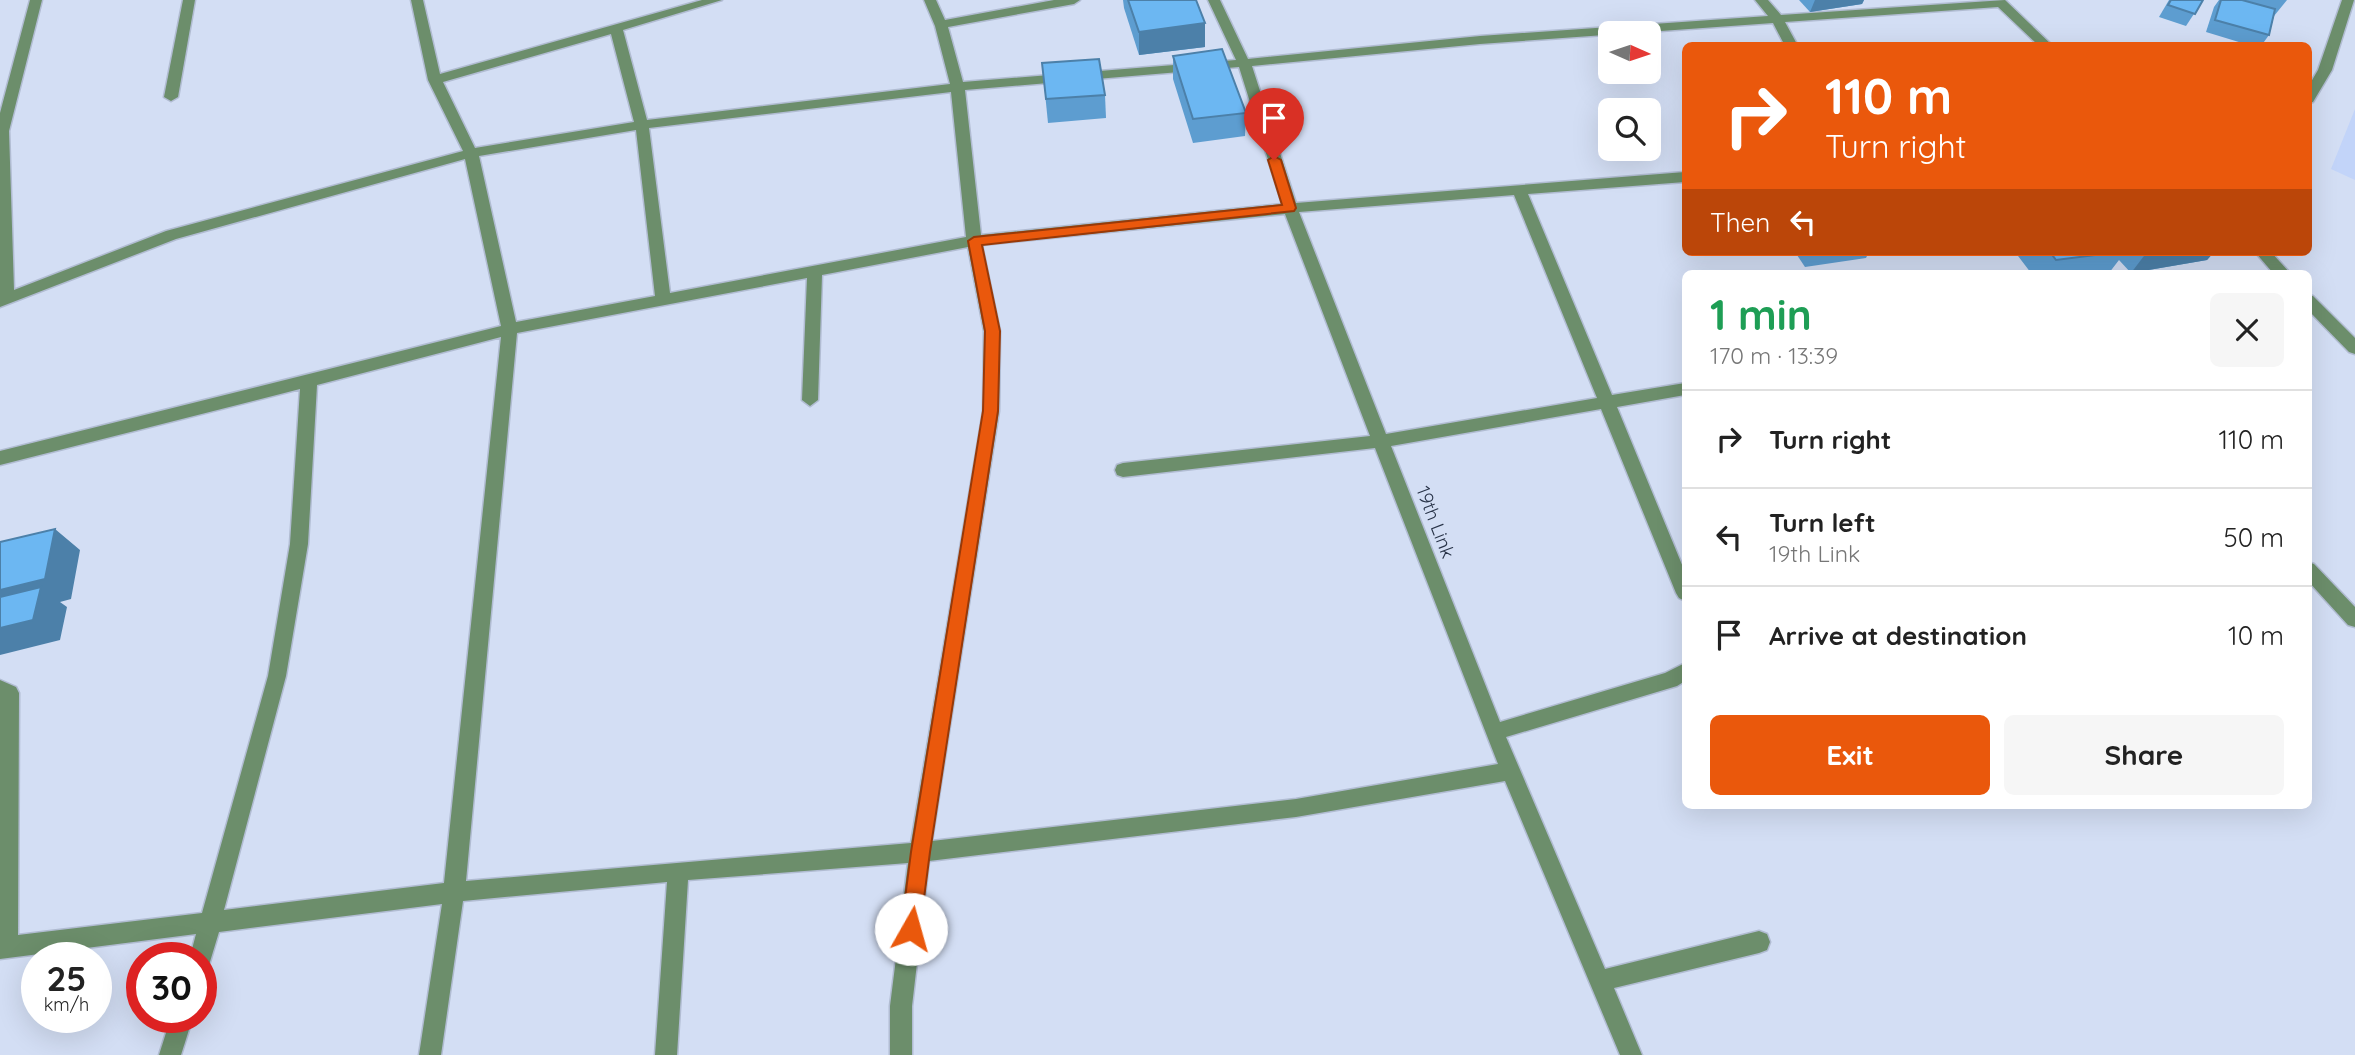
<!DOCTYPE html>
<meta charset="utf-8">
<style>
:root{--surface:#fff;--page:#f6f6f6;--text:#222;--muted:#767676;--line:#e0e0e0;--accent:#ea580c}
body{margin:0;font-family:Quicksand,sans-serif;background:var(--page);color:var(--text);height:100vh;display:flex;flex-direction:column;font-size:26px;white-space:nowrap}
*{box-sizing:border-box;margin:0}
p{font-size:23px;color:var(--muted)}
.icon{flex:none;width:38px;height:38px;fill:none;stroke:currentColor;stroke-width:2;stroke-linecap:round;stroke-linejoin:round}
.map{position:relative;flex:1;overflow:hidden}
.side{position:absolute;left:1682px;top:270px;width:630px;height:539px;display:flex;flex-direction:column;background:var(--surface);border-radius:10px;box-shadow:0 7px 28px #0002}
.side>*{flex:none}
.top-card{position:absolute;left:1682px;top:42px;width:630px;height:214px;border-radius:10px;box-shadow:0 7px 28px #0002;background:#ea580c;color:#fff;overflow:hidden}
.needle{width:46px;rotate:93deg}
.controls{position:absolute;left:1598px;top:21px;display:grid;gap:14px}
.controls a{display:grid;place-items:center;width:63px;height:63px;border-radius:10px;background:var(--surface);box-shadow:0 7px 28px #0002;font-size:35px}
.speed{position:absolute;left:21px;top:942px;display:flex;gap:14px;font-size:35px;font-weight:700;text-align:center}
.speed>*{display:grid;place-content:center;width:91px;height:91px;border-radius:50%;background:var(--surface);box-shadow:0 7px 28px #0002;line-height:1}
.speed small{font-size:18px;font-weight:400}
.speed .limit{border:10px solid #d22;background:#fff;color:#111}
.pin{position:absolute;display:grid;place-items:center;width:60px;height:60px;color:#fff;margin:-72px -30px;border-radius:50% 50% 50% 0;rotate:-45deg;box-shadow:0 0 7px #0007}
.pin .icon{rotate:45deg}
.me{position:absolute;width:77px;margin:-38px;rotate:7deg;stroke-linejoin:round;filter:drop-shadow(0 0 5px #0008)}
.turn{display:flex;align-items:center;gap:24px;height:147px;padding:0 28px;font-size:32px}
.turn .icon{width:91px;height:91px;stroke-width:2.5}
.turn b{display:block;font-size:49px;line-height:60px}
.then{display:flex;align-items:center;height:66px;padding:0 28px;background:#0003;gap:14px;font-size:26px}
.round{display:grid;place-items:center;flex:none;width:74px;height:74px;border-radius:10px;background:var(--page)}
.headline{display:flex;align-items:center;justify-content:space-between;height:119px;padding:0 28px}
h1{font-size:42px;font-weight:700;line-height:52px;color:#1e9e55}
.cta{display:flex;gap:14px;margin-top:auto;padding:14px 28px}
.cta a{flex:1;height:80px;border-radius:10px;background:var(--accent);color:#fff;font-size:28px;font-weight:700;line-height:80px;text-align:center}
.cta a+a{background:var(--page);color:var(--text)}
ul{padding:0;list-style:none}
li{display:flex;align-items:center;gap:21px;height:98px;padding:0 28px;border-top:2px solid var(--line)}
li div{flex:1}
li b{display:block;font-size:26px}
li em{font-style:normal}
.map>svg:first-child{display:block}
.built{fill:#c2d4f9}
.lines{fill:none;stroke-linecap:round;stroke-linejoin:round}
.minor-casing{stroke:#b1bcd2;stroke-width:3}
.minor{fill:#6c8e6b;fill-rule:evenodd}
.wall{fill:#5d9dd0}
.shaded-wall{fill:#4c80a9}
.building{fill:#6cb7f2;stroke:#4c80a9;stroke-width:2}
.route{fill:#ea580c;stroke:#983908;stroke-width:2}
.labels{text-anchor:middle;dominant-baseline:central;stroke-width:5;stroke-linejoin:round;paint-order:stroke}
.street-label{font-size:19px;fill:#283348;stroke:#d3def4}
</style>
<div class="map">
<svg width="2355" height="1055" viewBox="0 0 2355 1055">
<rect width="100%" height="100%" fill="#d3def4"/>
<path class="built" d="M2355 109V180L2331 169Z"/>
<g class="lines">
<g class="minor-casing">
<g id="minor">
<path d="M30 0H42L9 131 14 290 166 231 463 151 428 80 411 0H423L440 74 702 0H722L623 30 647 120 950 84 935 26 924 0H936L945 20 1054 0H1080L1074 4 948 27 963 82 1236 60 1208 0H1220L1248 59 1480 36 1768 16 1755 0H1768L1781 15 2005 0 2053 46H2039L1998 7 1785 22 1798 46H1785L1773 23 1480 44 1252 66 1296 203 1685 172V182L1528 194 1612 395 1685 383V395L1617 407 1685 572V601L1679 598 1676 593 1601 409 1391 446 1500 722 1665 673 1685 663V681L1677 686 1506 737 1605 969 1759 931 1767 934 1770 942 1767 950 1759 953 1614 988 1642 1055H1620L1505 781 1296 817 929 861 912 1006V1055H890V1006L908 863 688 880 677 1055H655L667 882 463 901 441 1055H419L442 904 219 932 209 965 201 968V957H190L196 934 0 959V680L16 687 19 693 18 935 202 913 268 676 290 544 300 389 0 465V451L501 326 465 159 176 239 0 307V113ZM611 34 634 122 475 148 443 82ZM1239 67 1282 204 981 235 965 90ZM951 92 966 237 670 293 649 128ZM636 130 655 296 516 322 479 156ZM1514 195 1597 398 1386 434 1299 212ZM1285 214 1370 436 1123 463 1117 465 1115 470 1117 475 1123 477 1375 448 1498 764 1296 799 932 841 999 411 1000 331 982 245ZM968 247 984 331 983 411 911 843 466 881 517 333 807 278 802 400 810 406 818 400 822 275ZM501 337 444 883 224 910 286 676 308 544 317 385Z"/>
<path d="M183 0H195L178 97 171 101 164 97Z"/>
<path d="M2342 0H2354L2332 70 2313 102 2308 103V87L2318 70Z"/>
<path d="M2255 252H2271L2290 273H2273Z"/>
<path d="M2308 295 2313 296 2355 338V354L2349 352 2308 310Z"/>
<path d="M2308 562 2314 564 2355 607V627L2348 625 2308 581Z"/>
<path d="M171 1017H193L181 1055H159Z"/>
</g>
</g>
<use href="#minor" class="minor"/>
</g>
<g class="wall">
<path d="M1123 0H1196L1205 23V47L1139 55 1124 8Z"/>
<path d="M1799 0H1864L1862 4 1810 12Z"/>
<path d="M2169 0H2203L2186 26 2159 17Z"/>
<path d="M2219 0H2287L2274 16 2269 35 2261 46H2252L2206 32 2214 7Z"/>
<path d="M1173 56 1246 113 1245 136 1193 143 1173 79Z"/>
<path d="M1042 63 1105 95 1106 118 1048 123Z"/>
<path d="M1795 252H1869L1866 258 1805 267Z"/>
<path d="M2015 252H2214L2207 260 2131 273 2119 260 2109 273H2031Z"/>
</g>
<g class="shaded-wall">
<path d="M1815 0H1864L1862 4 1810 12Z"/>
<path d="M1205 23V47L1139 55V32Z"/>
<path d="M2147 252H2214L2207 260 2131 273Z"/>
<path d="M55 529 80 550 71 599 60 602 67 607 60 640 0 655V590Z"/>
</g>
<g class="building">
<path d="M1128 0H1196L1205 23 1139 32Z"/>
<path d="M2171 0H2203L2195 14 2168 5Z"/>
<path d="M2221 0H2242L2275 9 2269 35 2215 20Z"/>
<path d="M1222 49 1246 113 1193 119 1173 56Z"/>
<path d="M1099 59 1105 95 1046 99 1042 63Z"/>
<path d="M2050 252H2119L2056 260Z"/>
<path d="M55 529 45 579 0 590V542Z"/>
<path d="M41 587 33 620 0 628V597Z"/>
</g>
<path class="route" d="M1274 156 1281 160 1296 208 1294 211 982 245 1000 331 998 411 930 852 920 929 918 936 911 939 904 936 901 929 911 852 983 411 985 331 968 241 974 237 1282 205 1268 160Z"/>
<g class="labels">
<g class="street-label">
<text transform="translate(1436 522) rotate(69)">19th Link</text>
</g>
</g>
</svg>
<div class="controls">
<a><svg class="needle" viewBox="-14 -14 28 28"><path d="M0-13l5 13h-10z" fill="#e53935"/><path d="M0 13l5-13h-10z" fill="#767676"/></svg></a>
<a><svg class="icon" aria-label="search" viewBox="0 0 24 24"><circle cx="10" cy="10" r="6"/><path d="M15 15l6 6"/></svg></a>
</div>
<div class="speed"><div>25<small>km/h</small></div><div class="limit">30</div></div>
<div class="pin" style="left:1274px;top:160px;background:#d93025"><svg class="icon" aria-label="arrive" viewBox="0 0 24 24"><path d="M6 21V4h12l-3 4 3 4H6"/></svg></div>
<svg class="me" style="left:911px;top:929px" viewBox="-20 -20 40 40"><circle r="19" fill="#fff"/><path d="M0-13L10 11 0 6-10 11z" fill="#ea580c"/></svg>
<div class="top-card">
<div class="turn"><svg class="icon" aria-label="right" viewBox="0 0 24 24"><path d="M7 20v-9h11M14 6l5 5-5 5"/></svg><div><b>110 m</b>Turn right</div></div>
<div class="then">Then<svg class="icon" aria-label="left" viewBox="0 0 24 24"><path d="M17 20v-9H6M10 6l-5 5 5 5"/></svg></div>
</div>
<section class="side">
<div class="headline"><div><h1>1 min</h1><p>170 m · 13:39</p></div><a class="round"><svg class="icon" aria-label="close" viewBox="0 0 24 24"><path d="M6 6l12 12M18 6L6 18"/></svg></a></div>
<ul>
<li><svg class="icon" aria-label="right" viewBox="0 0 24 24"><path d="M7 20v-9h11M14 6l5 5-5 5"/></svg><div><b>Turn right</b></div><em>110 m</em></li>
<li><svg class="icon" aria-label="left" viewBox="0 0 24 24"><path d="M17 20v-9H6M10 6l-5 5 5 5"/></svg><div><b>Turn left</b><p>19th Link</p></div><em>50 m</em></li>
<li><svg class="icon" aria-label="arrive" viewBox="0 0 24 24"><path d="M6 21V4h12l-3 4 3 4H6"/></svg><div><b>Arrive at destination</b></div><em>10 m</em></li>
</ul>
<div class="cta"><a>Exit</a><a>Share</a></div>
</section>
</div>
